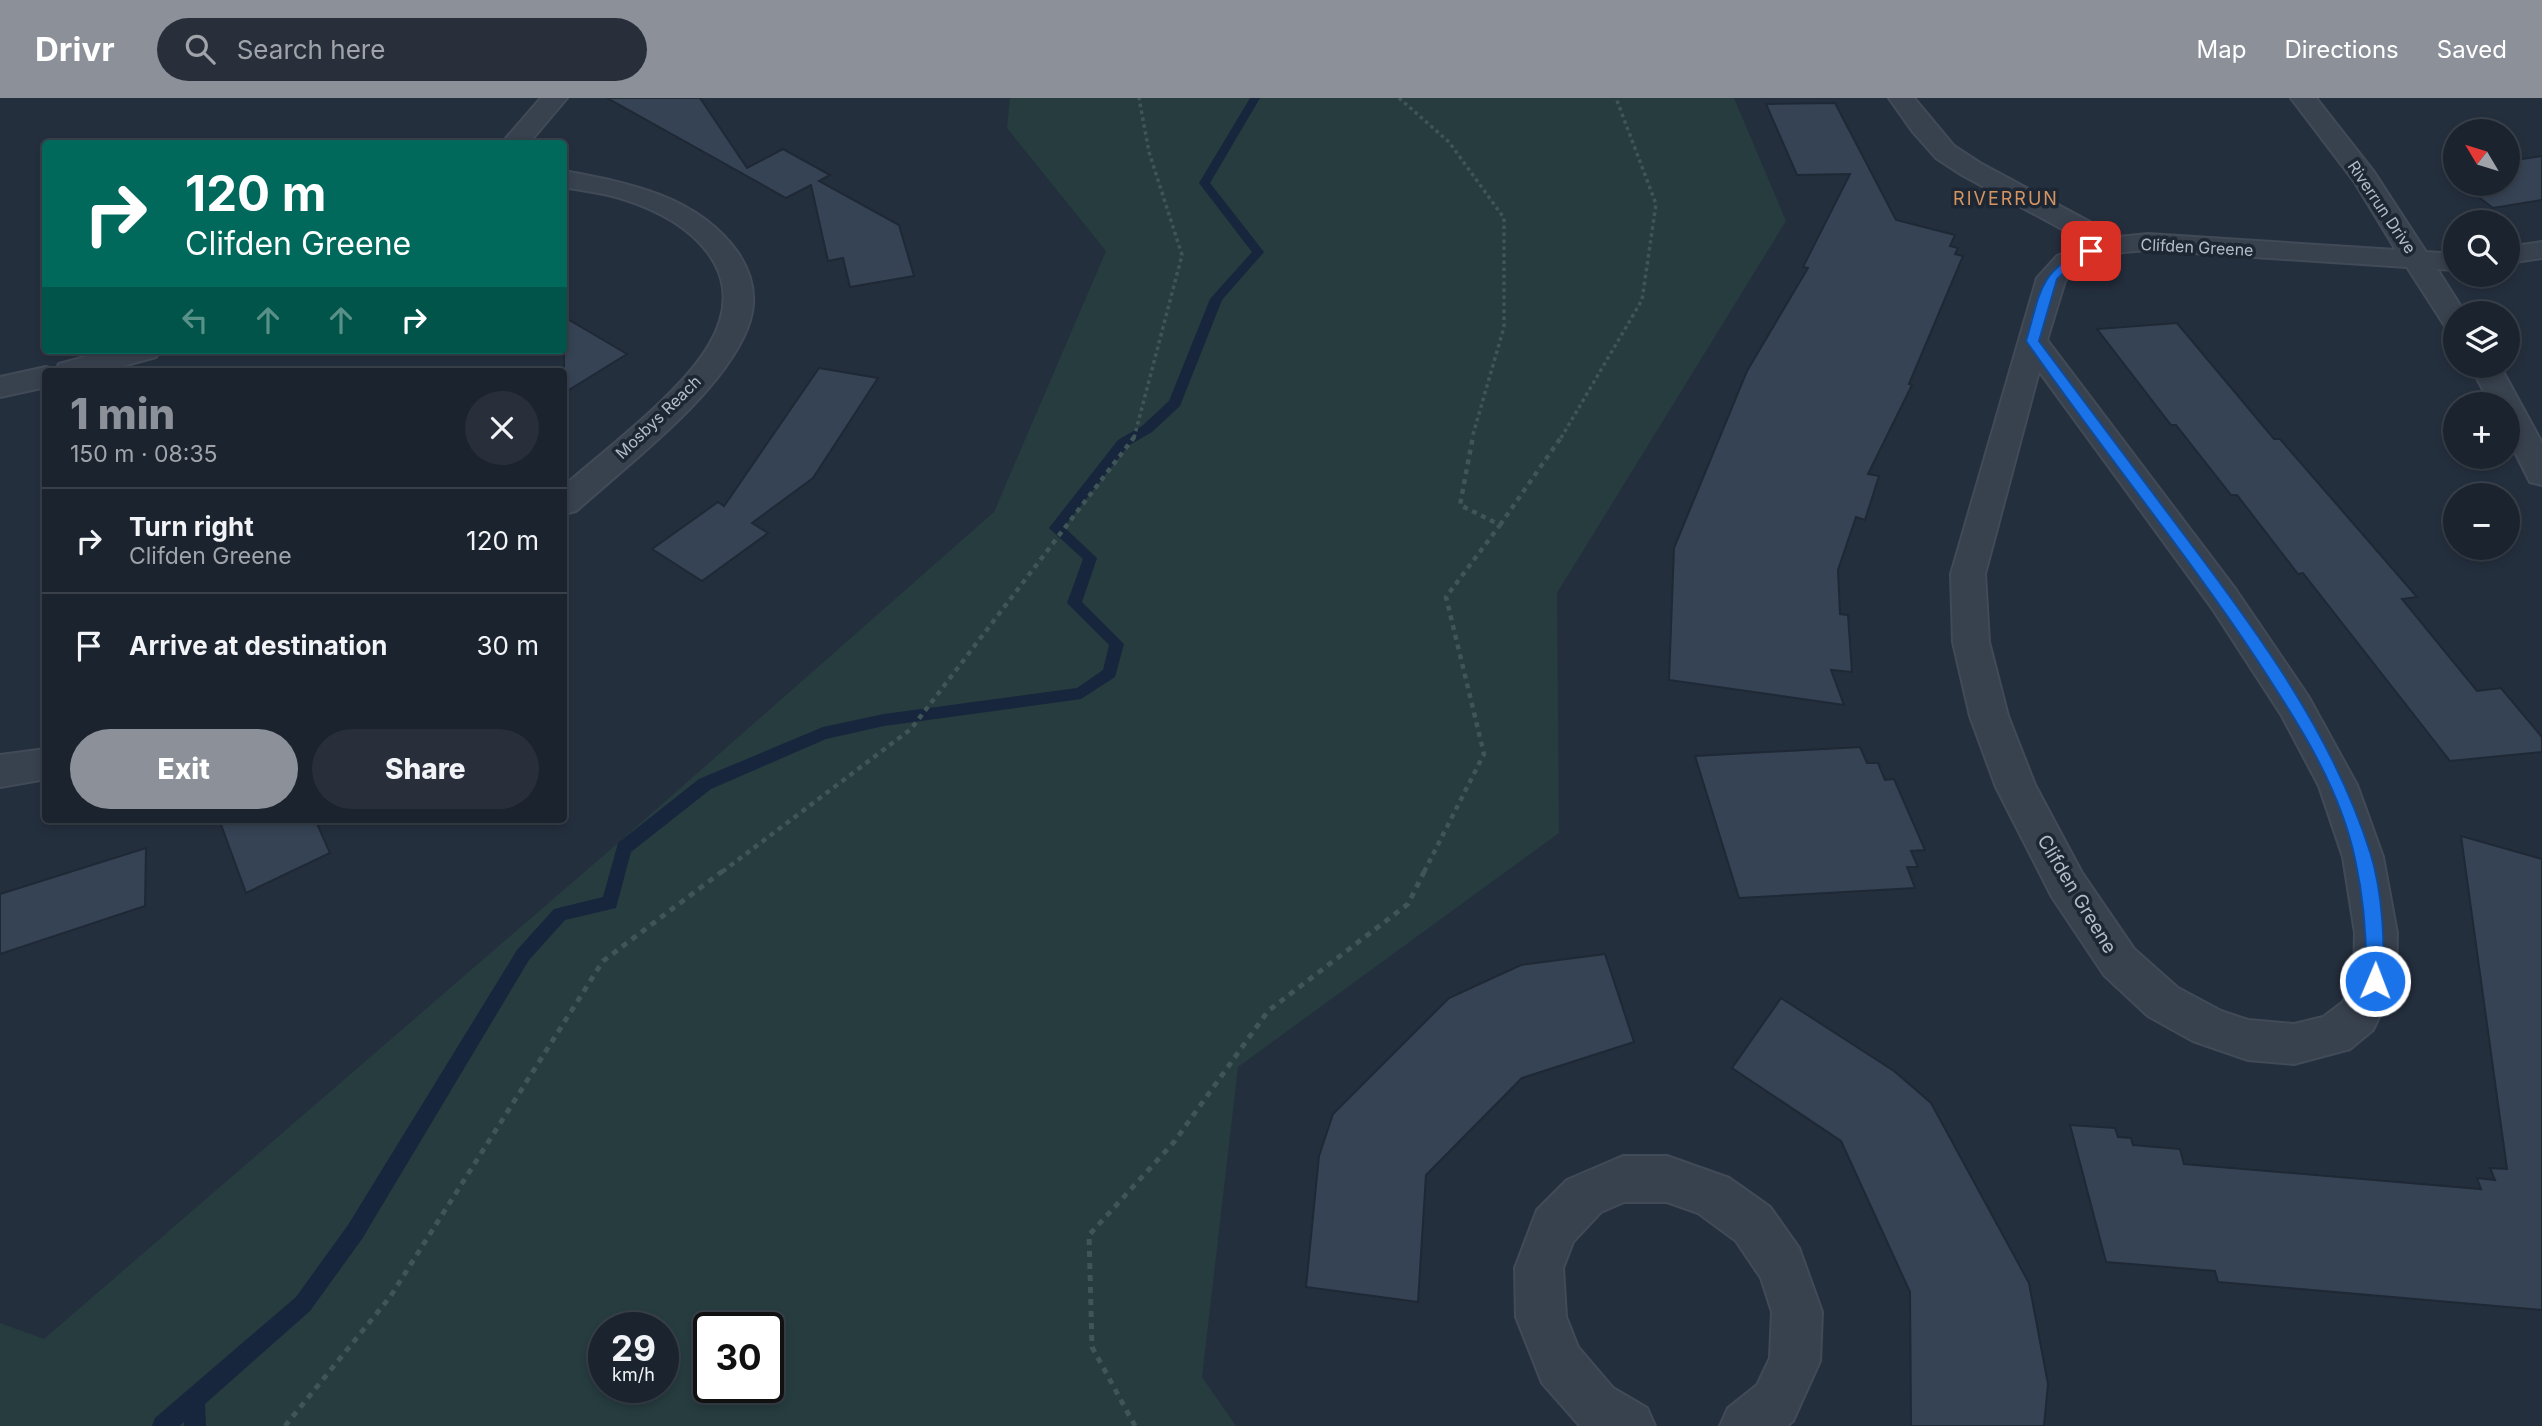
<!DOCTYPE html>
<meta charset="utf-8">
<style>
:root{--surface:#1b232e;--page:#282f3a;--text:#f1f3f6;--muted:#a0a4aa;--line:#39404a;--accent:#8c9099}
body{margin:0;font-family:Inter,sans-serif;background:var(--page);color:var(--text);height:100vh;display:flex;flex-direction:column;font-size:26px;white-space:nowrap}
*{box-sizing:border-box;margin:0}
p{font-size:23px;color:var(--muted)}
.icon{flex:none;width:38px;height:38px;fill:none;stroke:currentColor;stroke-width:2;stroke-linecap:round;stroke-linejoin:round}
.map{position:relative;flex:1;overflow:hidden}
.sheet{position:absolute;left:42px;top:270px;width:525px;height:455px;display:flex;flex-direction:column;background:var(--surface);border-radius:7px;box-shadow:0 4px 10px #0003,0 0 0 2px var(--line)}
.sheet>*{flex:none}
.guide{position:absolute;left:42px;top:42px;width:525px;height:214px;border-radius:7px;box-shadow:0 4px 10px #0003,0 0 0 2px var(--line);background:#00695c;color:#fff;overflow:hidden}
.needle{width:46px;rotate:308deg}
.tools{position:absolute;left:2443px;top:21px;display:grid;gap:14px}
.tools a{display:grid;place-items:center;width:77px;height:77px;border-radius:50%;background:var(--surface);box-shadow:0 4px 10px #0003,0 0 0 2px var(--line);font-size:35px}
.speed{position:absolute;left:588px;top:1214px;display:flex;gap:14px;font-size:35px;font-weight:700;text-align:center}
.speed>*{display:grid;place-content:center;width:91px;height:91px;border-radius:50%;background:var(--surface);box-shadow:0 4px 10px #0003,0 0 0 2px var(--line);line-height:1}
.speed small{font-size:18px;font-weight:400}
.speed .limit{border:4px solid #111;border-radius:10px;background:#fff;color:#111}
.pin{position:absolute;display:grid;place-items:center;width:60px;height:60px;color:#fff;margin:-30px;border-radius:14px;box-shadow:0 4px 10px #0006}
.me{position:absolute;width:77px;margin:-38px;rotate:1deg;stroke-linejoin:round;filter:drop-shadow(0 0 5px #0008)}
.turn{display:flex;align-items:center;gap:24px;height:147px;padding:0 28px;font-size:32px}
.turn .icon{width:91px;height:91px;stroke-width:2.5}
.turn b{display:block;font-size:49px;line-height:60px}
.lanes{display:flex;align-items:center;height:66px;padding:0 28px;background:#0003;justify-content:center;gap:35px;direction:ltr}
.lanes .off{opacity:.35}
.round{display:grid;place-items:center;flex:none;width:74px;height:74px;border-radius:37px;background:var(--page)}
.head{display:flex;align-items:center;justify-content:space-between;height:119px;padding:0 28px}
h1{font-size:42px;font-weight:800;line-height:52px;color:var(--accent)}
.primary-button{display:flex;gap:14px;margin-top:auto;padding:14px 28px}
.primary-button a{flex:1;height:80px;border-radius:42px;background:var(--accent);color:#fff;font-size:28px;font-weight:800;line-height:80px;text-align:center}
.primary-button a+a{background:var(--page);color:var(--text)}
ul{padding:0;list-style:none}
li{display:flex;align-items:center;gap:21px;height:105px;padding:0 28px;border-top:2px solid var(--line)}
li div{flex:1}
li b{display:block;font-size:26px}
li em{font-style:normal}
header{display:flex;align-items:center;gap:42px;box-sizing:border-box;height:98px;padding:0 35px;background:var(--accent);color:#fff}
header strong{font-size:33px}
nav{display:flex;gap:38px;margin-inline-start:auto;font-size:24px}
.search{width:490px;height:63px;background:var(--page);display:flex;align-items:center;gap:18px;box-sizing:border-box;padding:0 24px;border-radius:38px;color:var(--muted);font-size:26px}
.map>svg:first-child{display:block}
.green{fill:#263c3f;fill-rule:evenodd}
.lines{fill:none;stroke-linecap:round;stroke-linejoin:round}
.stream{fill:#17263c;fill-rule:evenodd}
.building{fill:#364354;stroke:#1f2835;stroke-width:2}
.street-casing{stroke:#414a57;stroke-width:4}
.path-far2{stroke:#3f5557;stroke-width:3.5;stroke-dasharray:3.5 3.5;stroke-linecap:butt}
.path-far1{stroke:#3f5557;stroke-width:4.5;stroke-dasharray:5 5;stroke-linecap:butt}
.path{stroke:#3f5557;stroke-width:5;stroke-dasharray:6 6;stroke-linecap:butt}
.street{fill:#38414e;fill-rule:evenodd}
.route{fill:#1a73e8;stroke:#114b97;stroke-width:2}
.labels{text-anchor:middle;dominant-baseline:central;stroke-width:7;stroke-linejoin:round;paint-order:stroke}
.far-street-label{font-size:16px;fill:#b4bcc9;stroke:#1d2633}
.far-neighbourhood-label{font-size:18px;letter-spacing:2px;fill:#d59563;stroke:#1d2633}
.street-label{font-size:19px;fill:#b4bcc9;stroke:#1d2633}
</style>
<header>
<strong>Drivr</strong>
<div class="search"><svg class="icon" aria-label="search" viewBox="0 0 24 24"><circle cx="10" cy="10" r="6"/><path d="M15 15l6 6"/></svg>Search here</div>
<nav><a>Map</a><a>Directions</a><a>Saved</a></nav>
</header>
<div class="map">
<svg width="2542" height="1328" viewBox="0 0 2542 1328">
<rect width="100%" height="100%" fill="#242f3e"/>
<path class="green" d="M1010 0H1734L1786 123 1557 495 1559 735 1238 969 1202 1279 1236 1328H0V1225L44 1241 618 745 994 414 1106 153 1007 30ZM663 1230V1290H604V1230ZM768 1230V1290H709V1230Z"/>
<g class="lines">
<path class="stream" d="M1250 0H1260L1210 85 1264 154 1222 202 1180 308 1152 334 1128 348 1064 429 1097 460 1082 504 1124 546 1115 579 1081 601 884 628 826 641 711 691 631 754 616 810 565 822 529 862 362 1141 310 1213 205 1306 206 1328H184V1324L179 1328H152L155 1320 296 1199 348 1127 517 852 554 811 603 799 618 745 699 681 823 629 884 616 1077 590 1103 572 1109 547 1067 505 1083 461 1049 430 1118 342 1142 328 1169 303 1210 201 1252 154 1199 85Z"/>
</g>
<g class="building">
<path d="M607 0H700L747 70 783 51 830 77 819 83 899 127 914 178 850 189 843 160 828 163 811 87 786 100Z"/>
<path d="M1835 5 1896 122 1955 137 1950 148 1958 150 1955 156 1963 158 1909 286 1912 287 1868 376 1879 378 1865 422 1856 419 1838 472 1840 516 1848 517 1852 574 1831 572 1844 607 1669 582 1674 450 1747 273 1808 170 1803 169 1850 76 1797 77 1766 6Z"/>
<path d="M2542 58V102L2493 110 2462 86H2508V63Z"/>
<path d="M564 219 627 256 564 295Z"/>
<path d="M2177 225 2274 341H2280L2417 499 2402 501 2477 593 2501 590 2542 639V654L2450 663 2303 475 2298 476 2237 397H2231L2176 327H2171L2097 231Z"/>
<path d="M819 270 878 280 813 380 752 425 768 435 702 483 652 451 718 404 724 408Z"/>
<path d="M1860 649 1867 665H1878L1885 682 1894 681 1925 752 1911 753 1918 769H1907L1915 790 1739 800 1695 658Z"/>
<path d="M219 721H315L330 755 246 795Z"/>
<path d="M2461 738 2542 761V1212L2218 1184 2215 1173 2106 1164 2070 1027 2115 1030 2118 1039 2131 1040 2133 1047 2180 1051 2184 1066 2481 1091 2477 1080 2495 1082 2490 1070 2507 1071Z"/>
<path d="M146 750 145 808 0 856V796Z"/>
<path d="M1605 856 1634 944 1522 980 1426 1077 1418 1204 1306 1189 1319 1058 1333 1016 1449 900 1521 867Z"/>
<path d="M1781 900 1894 973 1931 1005 2029 1185 2048 1286 2044 1328H1911L1910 1194 1841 1043 1732 970Z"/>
</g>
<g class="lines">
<g class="street-casing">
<g id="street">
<path d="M541 0H567L528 46H501Z"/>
<path d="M1889 0H1914L1954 48 1980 65 2118 139 2148 136 2396 152 2354 83 2291 0H2316L2374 74 2426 154 2455 156V172L2437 171 2465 215H2455V231L2445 228 2407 169 2148 152 2123 154 2100 159 2077 170 2065 183 2047 242 2236 492 2308 598 2357 687 2383 759 2397 835 2396 883 2373 932 2350 951 2294 966 2248 962 2193 943 2148 918 2104 877 2052 799 1996 689 1970 618 1953 544 1951 476 2037 180 2057 158 2088 145 1962 77 1936 60 1913 34ZM2039 273 2212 510 2282 618 2319 688 2343 759 2355 835 2354 882 2343 904 2323 919 2294 926 2248 922 2221 913 2178 890 2134 851 2082 775 2035 687 2008 618 1989 544 1985 476Z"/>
<path d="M564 73C629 85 698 98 738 155 754 179 758 204 747 231 721 295 636 360 584 406L576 413 564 416V388C607 350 681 295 709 247 752 175 692 123 626 102 606 95 584 93 564 89Z"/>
<path d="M2542 144V160L2508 165V149Z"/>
<path d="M110 252H160L156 259 105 273H46V289L0 299V279L46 269 56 272 59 266Z"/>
<path d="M2470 268H2500L2542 345V387L2530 384 2508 340V306H2491Z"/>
<path d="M46 651V681L0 689V657Z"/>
<path d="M1623 1058H1667L1729 1080 1770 1109 1799 1150 1822 1214 1820 1263 1793 1323 1787 1328H1720L1728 1310 1757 1287 1770 1260 1772 1214 1761 1180 1736 1143 1698 1115 1667 1104H1624L1601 1114 1573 1144 1563 1170 1566 1219 1578 1249 1613 1290 1647 1310 1655 1328H1580L1542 1285 1535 1267 1516 1219 1515 1170 1537 1112 1567 1082Z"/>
</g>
</g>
<g class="path-far2">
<path d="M1399 0 1449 44 1504 120V229L1472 340"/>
<path d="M1134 340 1182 157 1149 54 1139 0"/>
<path d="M1561 340 1642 202 1656 106 1616 0"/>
</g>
<g class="path-far1">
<path d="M1500 427 1562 338"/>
<path d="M722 774 911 631 1135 338"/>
<path d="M1424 774 1484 656 1446 499 1500 427 1460 407 1473 338"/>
</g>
<g class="path">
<path d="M285 1328 390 1199 603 863 724 772"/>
<path d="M1135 1328 1092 1249 1089 1137 1174 1044 1268 913 1408 806 1425 772"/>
</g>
<use href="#street" class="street"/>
</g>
<path class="route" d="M2087 150 2097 153 2072 167 2057 181 2039 243C2087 308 2136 373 2185 438 2259 536 2334 638 2371 757 2383 797 2384 841 2384 883L2381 888 2375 891 2369 888 2366 883C2367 842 2364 802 2355 761 2340 689 2297 623 2257 562 2185 453 2101 351 2026 243 2041 194 2037 175 2087 150Z"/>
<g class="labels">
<g class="far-street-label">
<text transform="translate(2382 109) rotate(56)">Riverrun Drive</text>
<text transform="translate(2197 149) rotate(3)">Clifden Greene</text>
<text transform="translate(658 319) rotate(-44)">Mosbys Reach</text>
</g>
<g class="far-neighbourhood-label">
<text x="2006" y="100">RIVERRUN</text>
</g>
<g class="street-label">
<text transform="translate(2077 796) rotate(59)">Clifden Greene</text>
</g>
</g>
</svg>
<div class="tools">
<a><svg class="needle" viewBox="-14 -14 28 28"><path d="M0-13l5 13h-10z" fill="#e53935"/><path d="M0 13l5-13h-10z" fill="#a0a4aa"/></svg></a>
<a><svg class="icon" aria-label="search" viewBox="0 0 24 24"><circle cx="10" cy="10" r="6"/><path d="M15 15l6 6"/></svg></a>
<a><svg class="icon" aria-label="layers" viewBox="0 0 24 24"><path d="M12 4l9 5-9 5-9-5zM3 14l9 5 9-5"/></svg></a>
<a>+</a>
<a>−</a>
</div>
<div class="speed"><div>29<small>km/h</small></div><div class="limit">30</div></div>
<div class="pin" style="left:2091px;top:153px;background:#d93025"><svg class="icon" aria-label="arrive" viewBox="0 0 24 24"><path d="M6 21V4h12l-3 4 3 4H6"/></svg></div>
<svg class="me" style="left:2375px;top:883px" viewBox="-20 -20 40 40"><circle r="17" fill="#1a73e8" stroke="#fff" stroke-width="3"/><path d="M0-11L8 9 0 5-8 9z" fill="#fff"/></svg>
<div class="guide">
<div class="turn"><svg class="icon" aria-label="right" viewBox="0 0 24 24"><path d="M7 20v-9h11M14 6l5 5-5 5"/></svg><div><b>120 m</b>Clifden Greene</div></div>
<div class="lanes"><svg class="icon off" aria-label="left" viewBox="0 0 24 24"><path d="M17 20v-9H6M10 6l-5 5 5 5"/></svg><svg class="icon off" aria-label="ahead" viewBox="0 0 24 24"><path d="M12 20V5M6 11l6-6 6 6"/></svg><svg class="icon off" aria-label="ahead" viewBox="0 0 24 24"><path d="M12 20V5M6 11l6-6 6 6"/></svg><svg class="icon" aria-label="right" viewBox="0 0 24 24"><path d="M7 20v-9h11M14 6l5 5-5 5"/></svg></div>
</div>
<section class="sheet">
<div class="head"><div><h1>1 min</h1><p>150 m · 08:35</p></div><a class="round"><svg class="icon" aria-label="close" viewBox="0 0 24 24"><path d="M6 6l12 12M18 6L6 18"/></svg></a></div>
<ul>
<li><svg class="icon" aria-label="right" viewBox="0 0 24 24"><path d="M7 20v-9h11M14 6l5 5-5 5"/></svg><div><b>Turn right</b><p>Clifden Greene</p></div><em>120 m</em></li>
<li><svg class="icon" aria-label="arrive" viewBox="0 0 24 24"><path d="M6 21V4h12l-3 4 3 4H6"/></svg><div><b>Arrive at destination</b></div><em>30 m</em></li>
</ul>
<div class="primary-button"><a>Exit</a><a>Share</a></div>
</section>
</div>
